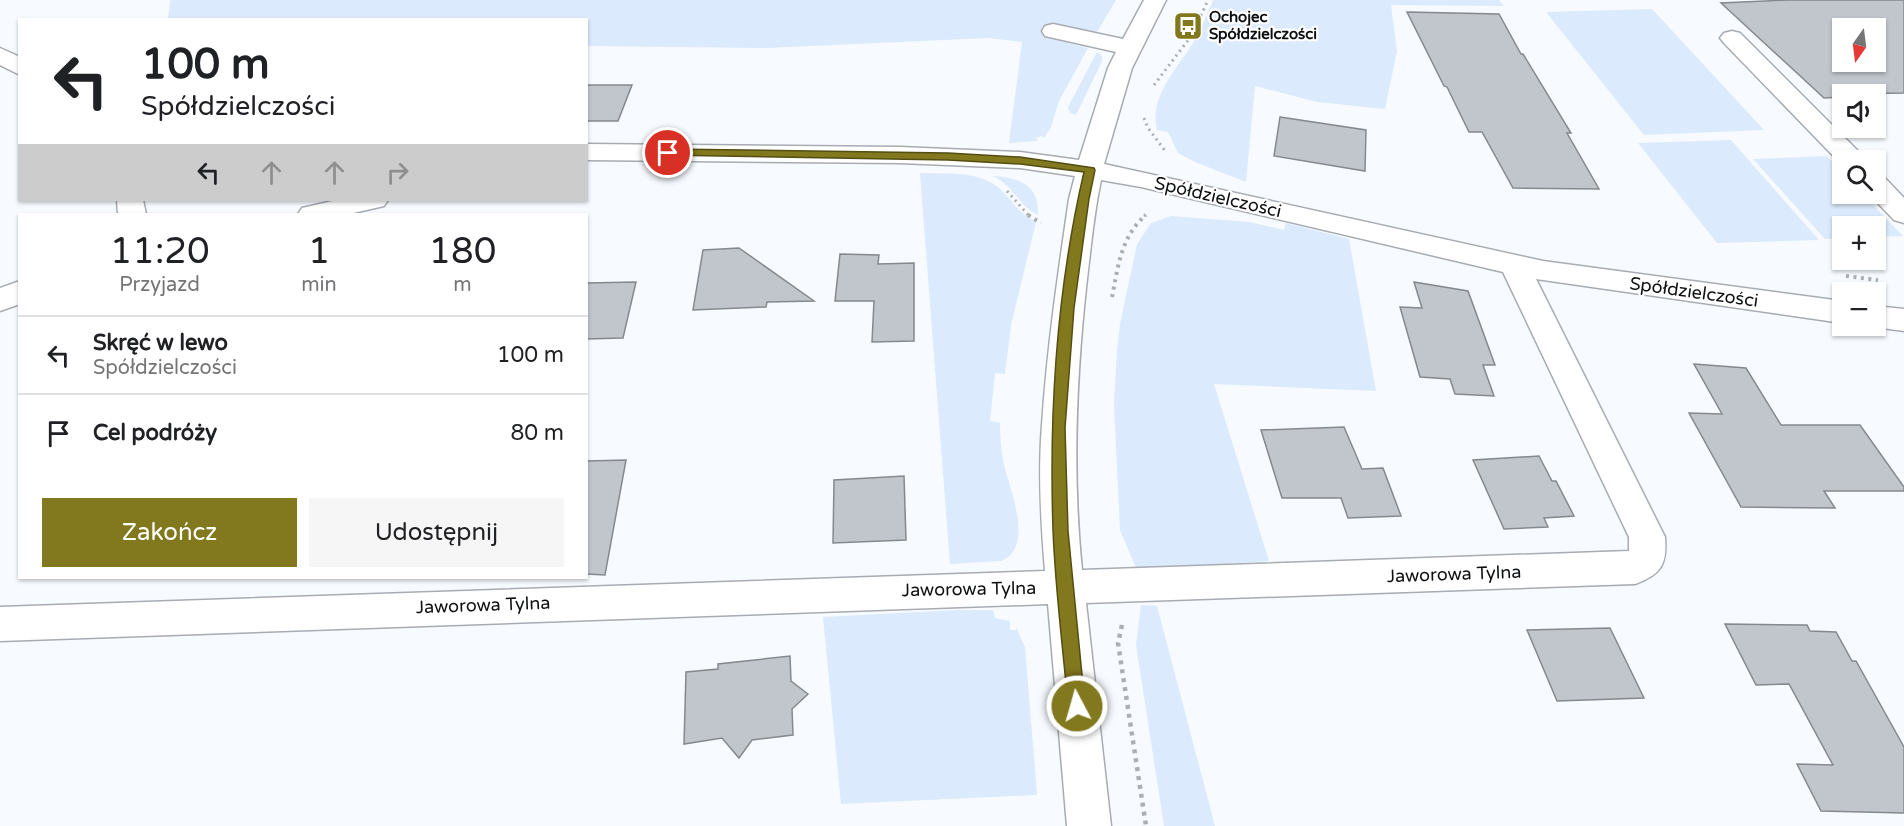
<!DOCTYPE html>
<html lang="pl">
<meta charset="utf-8">
<style>
:root{--surface:#fff;--page:#f6f6f6;--text:#202124;--muted:#757577;--line:#e0e0e0;--accent:#82781d}
body{margin:0;font-family:"Varela Round",sans-serif;background:var(--page);color:var(--text);height:100vh;display:flex;flex-direction:column;font-size:22px;white-space:nowrap}
*{box-sizing:border-box;margin:0}
p{font-size:20px;color:var(--muted)}
.icon{flex:none;width:33px;height:33px;fill:none;stroke:currentColor;stroke-width:2;stroke-linecap:round;stroke-linejoin:round}
.map{position:relative;flex:1;overflow:hidden}
.drawer{position:absolute;left:18px;top:213px;width:570px;height:366px;display:flex;flex-direction:column;background:var(--surface);border-radius:0px;box-shadow:0 2px 4px #0004}
.drawer>*{flex:none}
.banner{position:absolute;left:18px;top:18px;width:570px;height:183px;border-radius:0px;box-shadow:0 2px 4px #0004;background:#fff;color:var(--text);overflow:hidden}
.needle{width:39px;rotate:194deg}
.tools{position:absolute;left:1832px;top:18px;display:grid;gap:12px}
.tools a{display:grid;place-items:center;width:54px;height:54px;border-radius:0px;background:var(--surface);box-shadow:0 2px 4px #0004;font-size:30px}
.pin{position:absolute;display:grid;place-items:center;width:51px;height:51px;color:#fff;margin:-26px;border:3px solid #fff;border-radius:50%;box-shadow:0 2px 6px #0007}
.me{position:absolute;width:66px;margin:-33px;rotate:354deg;stroke-linejoin:round;filter:drop-shadow(0 0 4px #0008)}
.turn{display:flex;align-items:center;gap:21px;height:126px;padding:0 24px;font-size:27px}
.turn .icon{width:78px;height:78px;stroke-width:2.5}
.turn b{display:block;font-size:42px;line-height:51px}
.lanes{display:flex;align-items:center;height:57px;padding:0 24px;background:#0003;justify-content:center;gap:30px;direction:ltr}
.lanes .off{opacity:.35}
.eta{display:flex;justify-content:space-evenly;align-items:center;height:102px;text-align:center}
.eta b{font-size:36px;font-weight:600;line-height:42px}
.primary-button{display:flex;gap:12px;margin-top:auto;padding:12px 24px}
.primary-button a{flex:1;height:69px;border-radius:0px;background:var(--accent);color:#fff;font-size:24px;font-weight:600;line-height:69px;text-align:center}
.primary-button a+a{background:var(--page);color:var(--text)}
ul{padding:0;list-style:none}
li{display:flex;align-items:center;gap:18px;height:78px;padding:0 24px;border-top:2px solid var(--line)}
li div{flex:1}
li b{display:block;font-size:22px}
li em{font-style:normal}
.map>svg:first-child{display:block}
.green{fill:#dbeafc}
.building{fill:#c1c6cd;stroke:#85898f;stroke-width:1.5;fill-rule:evenodd}
.lines{fill:none;stroke-linecap:round;stroke-linejoin:round}
.minor-casing{stroke:#a7acb2;stroke-width:3}
.path-far2{stroke:#abafb2;stroke-width:3;stroke-dasharray:2 4;stroke-linecap:butt}
.path-far1{stroke:#abafb2;stroke-width:4;stroke-dasharray:3 4.5;stroke-linecap:butt}
.path{stroke:#abafb2;stroke-width:4.5;stroke-dasharray:4 5;stroke-linecap:butt}
.minor{fill:#fff;fill-rule:evenodd}
.route{fill:#82781d;stroke:#544e13;stroke-width:1.5}
.labels{text-anchor:middle;dominant-baseline:central;stroke-width:4.5;stroke-linejoin:round;paint-order:stroke}
.far-poi-label{font-size:15px;font-weight:bold;fill:#0d0f11;stroke:#fff;text-anchor:start}
.street-label{font-size:18px;fill:#0d0f11;stroke:#fff}
</style>
<div class="map">
<svg width="1904" height="826" viewBox="0 0 1904 826">
<rect width="100%" height="100%" fill="#f7fbff"/>
<g class="green">
<path d="M170 0H1116L1097 32 1056 24 1048 38 1088 48 1059 101 1051 127 1044 138 1041 136 1036 138 1038 141 1009 143 1022 42 989 38 767 48 587 46 586 20H168Z"/>
<path d="M1213 0H1499L1504 6 1391 5 1397 51 1385 109 1317 102 1255 86 1246 182 1195 162 1178 153 1168 132 1157 130C1148 93 1183 64 1198 34 1204 23 1208 11 1213 0Z"/>
<path d="M1652 9 1764 130 1644 135 1546 12Z"/>
<path d="M1097 52 1102 56V61L1076 115 1070 113 1068 107Z"/>
<path d="M1731 140 1819 240 1717 243 1638 143Z"/>
<path d="M1827 156 1842 172V194H1863L1903 236 1875 237V226H1842V238L1825 239 1753 159Z"/>
<path d="M920 173C946 174 982 170 1002 191 1013 202 1021 215 1036 222L1011 325 1005 374 995 373 990 421 1000 423C1000 437 1001 451 1004 465 1010 490 1035 548 1001 561L950 564Z"/>
<path d="M992 176C1018 177 1040 185 1038 215 1019 207 1012 183 992 176Z"/>
<path d="M1171 216 1249 222 1284 230 1286 223 1349 239 1376 391 1214 384 1269 561 1137 570 1120 530 1114 405 1117 350 1120 324 1137 244 1151 223Z"/>
<path d="M1141 605 1157 606 1215 826H1164L1136 645Z"/>
<path d="M956 610H993L995 618 1010 621V630H1016V627L1025 647 1037 795 841 804 823 617Z"/>
</g>
<g class="building">
<path d="M1787 0H1904V93L1842 94V97L1824 98 1721 3ZM1842 28H1875V62H1842Z"/>
<path d="M1407 12 1499 14 1521 54H1523L1571 133H1567L1599 189 1513 188 1482 132H1469L1447 87 1444 86Z"/>
<path d="M586 85H632L618 121H586Z"/>
<path d="M1280 117 1366 130 1365 171 1274 156Z"/>
<path d="M739 248 814 301 767 302 766 307 693 310 703 250Z"/>
<path d="M840 254 879 255 878 264 914 263V341L872 342 874 301H835Z"/>
<path d="M636 282 623 338 586 339V283Z"/>
<path d="M1414 282 1468 291 1495 365H1483L1494 396 1455 394 1450 379 1420 377 1400 307 1422 308Z"/>
<path d="M1694 364 1746 368 1781 425H1860L1904 487V491H1824L1835 508 1741 507 1689 413 1722 414Z"/>
<path d="M1344 427 1362 469 1383 468 1401 516 1348 518 1341 498H1282L1261 430Z"/>
<path d="M1539 456 1552 481H1556L1574 516 1544 518 1548 527 1504 529 1473 460Z"/>
<path d="M626 460 605 575 586 574V461Z"/>
<path d="M904 476 906 540 833 543 834 480Z"/>
<path d="M1725 624 1807 625 1810 631 1836 632 1852 661H1856L1904 747V813L1821 811 1797 764 1833 765 1789 684 1756 685Z"/>
<path d="M1610 628 1644 698 1557 701 1527 630Z"/>
<path d="M790 656 791 681 808 694 792 709 793 735 752 740 739 758 722 738 684 744 686 672 718 669V664Z"/>
</g>
<g class="lines">
<g class="minor-casing">
<g id="minor">
<path d="M1144 0H1166L1132 68 1104 164 1543 261 1842 301V323L1536 279 1665 537C1667 564 1662 574 1635 584L1086 603 1111 826H1067L1048 604 0 641V607L1045 571C1041 523 1038 473 1042 425 1047 349 1058 274 1069 199L1075 176 1020 168 900 163 586 160V144L900 147 1020 152 1079 160 1108 68 1116 52 1045 36 1042 31 1045 26 1053 24 1123 39ZM1101 180 1141 187 1503 272 1629 537V551L1082 570C1072 473 1076 377 1087 279 1091 246 1094 213 1101 180Z"/>
<path d="M1732 31 1740 33 1861 154 1865 160H1842V165L1724 43 1720 38 1724 33Z"/>
<path d="M0 48 20 57V75L0 65Z"/>
<path d="M1875 176 1885 178 1904 198V223L1894 220 1869 194H1875Z"/>
<path d="M117 200H143L146 214H118Z"/>
<path d="M337 200H388L384 206 349 214H298L302 208Z"/>
<path d="M20 281V304L0 311V288Z"/>
<path d="M1875 306 1904 309V331L1867 326H1875Z"/>
</g>
</g>
<g class="path-far2">
<path d="M1154 85 1192 35 1208 0"/>
<path d="M1144 118 1148 128 1166 152"/>
<path d="M1007 191 1029 216"/>
<path d="M1144 216 1148 213"/>
</g>
<g class="path-far1">
<path d="M1028 215 1041 223"/>
<path d="M1846 276 1878 280"/>
<path d="M1112 297C1118 267 1121 236 1146 215"/>
</g>
<path class="path" d="M1122 625 1118 643 1146 826"/>
<use href="#minor" class="minor"/>
</g>
<path class="route" d="M668 149 948 153 1020 157 1094 168 1095 170 1089 199 1074 308 1065 428 1068 531 1085 706 1083 711 1077 714 1071 711 1068 706C1063 647 1055 588 1053 529 1049 411 1057 288 1084 172L1020 164 948 160 664 155V150Z"/>
<defs>
<g id="bus-square" transform="scale(1.5)"><rect x="-9" y="-9" width="18" height="18" rx="4" fill="#82781d" stroke="#fff"/><path d="M-5-6H5V4H4V6H2V4H-2V6H-4V4H-5ZM-3.5-4V0h7V-4ZM-3.5 1.2v1.5H-2V1.2ZM2 1.2v1.5H3.5V1.2Z" fill="#fff"/></g>
</defs>
<g fill-rule="evenodd">
<use href="#bus-square" x="1188" y="26"/>
</g>
<g class="labels">
<g class="far-poi-label">
<text x="1209" y="17">Ochojec<tspan x="1209" dy="17">Spółdzielczości</tspan></text>
</g>
<g class="street-label">
<text transform="translate(1218 197) rotate(13)">Spółdzielczości</text>
<text transform="translate(1694 292) rotate(8)">Spółdzielczości</text>
<text transform="translate(1454 574) rotate(-2)">Jaworowa Tylna</text>
<text transform="translate(969 589) rotate(-1)">Jaworowa Tylna</text>
<text transform="translate(483 605) rotate(-2)">Jaworowa Tylna</text>
</g>
</g>
</svg>
<div class="tools">
<a><svg class="needle" viewBox="-14 -14 28 28"><path d="M0-13l5 13h-10z" fill="#e53935"/><path d="M0 13l5-13h-10z" fill="#757577"/></svg></a>
<a><svg class="icon" aria-label="sound" viewBox="0 0 24 24"><path d="M4 9h4l5-4v14l-5-4H4zM17 9q2 3 0 6"/></svg></a>
<a><svg class="icon" aria-label="search" viewBox="0 0 24 24"><circle cx="10" cy="10" r="6"/><path d="M15 15l6 6"/></svg></a>
<a>+</a>
<a>−</a>
</div>
<div class="pin" style="left:668px;top:153px;background:#d93025"><svg class="icon" aria-label="arrive" viewBox="0 0 24 24"><path d="M6 21V4h12l-3 4 3 4H6"/></svg></div>
<svg class="me" style="left:1077px;top:706px" viewBox="-20 -20 40 40"><circle r="17" fill="#82781d" stroke="#fff" stroke-width="3"/><path d="M0-11L8 9 0 5-8 9z" fill="#fff"/></svg>
<div class="banner">
<div class="turn"><svg class="icon" aria-label="left" viewBox="0 0 24 24"><path d="M17 20v-9H6M10 6l-5 5 5 5"/></svg><div><b>100 m</b>Spółdzielczości</div></div>
<div class="lanes"><svg class="icon" aria-label="left" viewBox="0 0 24 24"><path d="M17 20v-9H6M10 6l-5 5 5 5"/></svg><svg class="icon off" aria-label="ahead" viewBox="0 0 24 24"><path d="M12 20V5M6 11l6-6 6 6"/></svg><svg class="icon off" aria-label="ahead" viewBox="0 0 24 24"><path d="M12 20V5M6 11l6-6 6 6"/></svg><svg class="icon off" aria-label="right" viewBox="0 0 24 24"><path d="M7 20v-9h11M14 6l5 5-5 5"/></svg></div>
</div>
<section class="drawer">
<div class="eta">
<div><b>11:20</b><p>Przyjazd</p></div>
<div><b>1</b><p>min</p></div>
<div><b>180</b><p>m</p></div>
</div>
<ul>
<li><svg class="icon" aria-label="left" viewBox="0 0 24 24"><path d="M17 20v-9H6M10 6l-5 5 5 5"/></svg><div><b>Skręć w lewo</b><p>Spółdzielczości</p></div><em>100 m</em></li>
<li><svg class="icon" aria-label="arrive" viewBox="0 0 24 24"><path d="M6 21V4h12l-3 4 3 4H6"/></svg><div><b>Cel podróży</b></div><em>80 m</em></li>
</ul>
<div class="primary-button"><a>Zakończ</a><a>Udostępnij</a></div>
</section>
</div>
